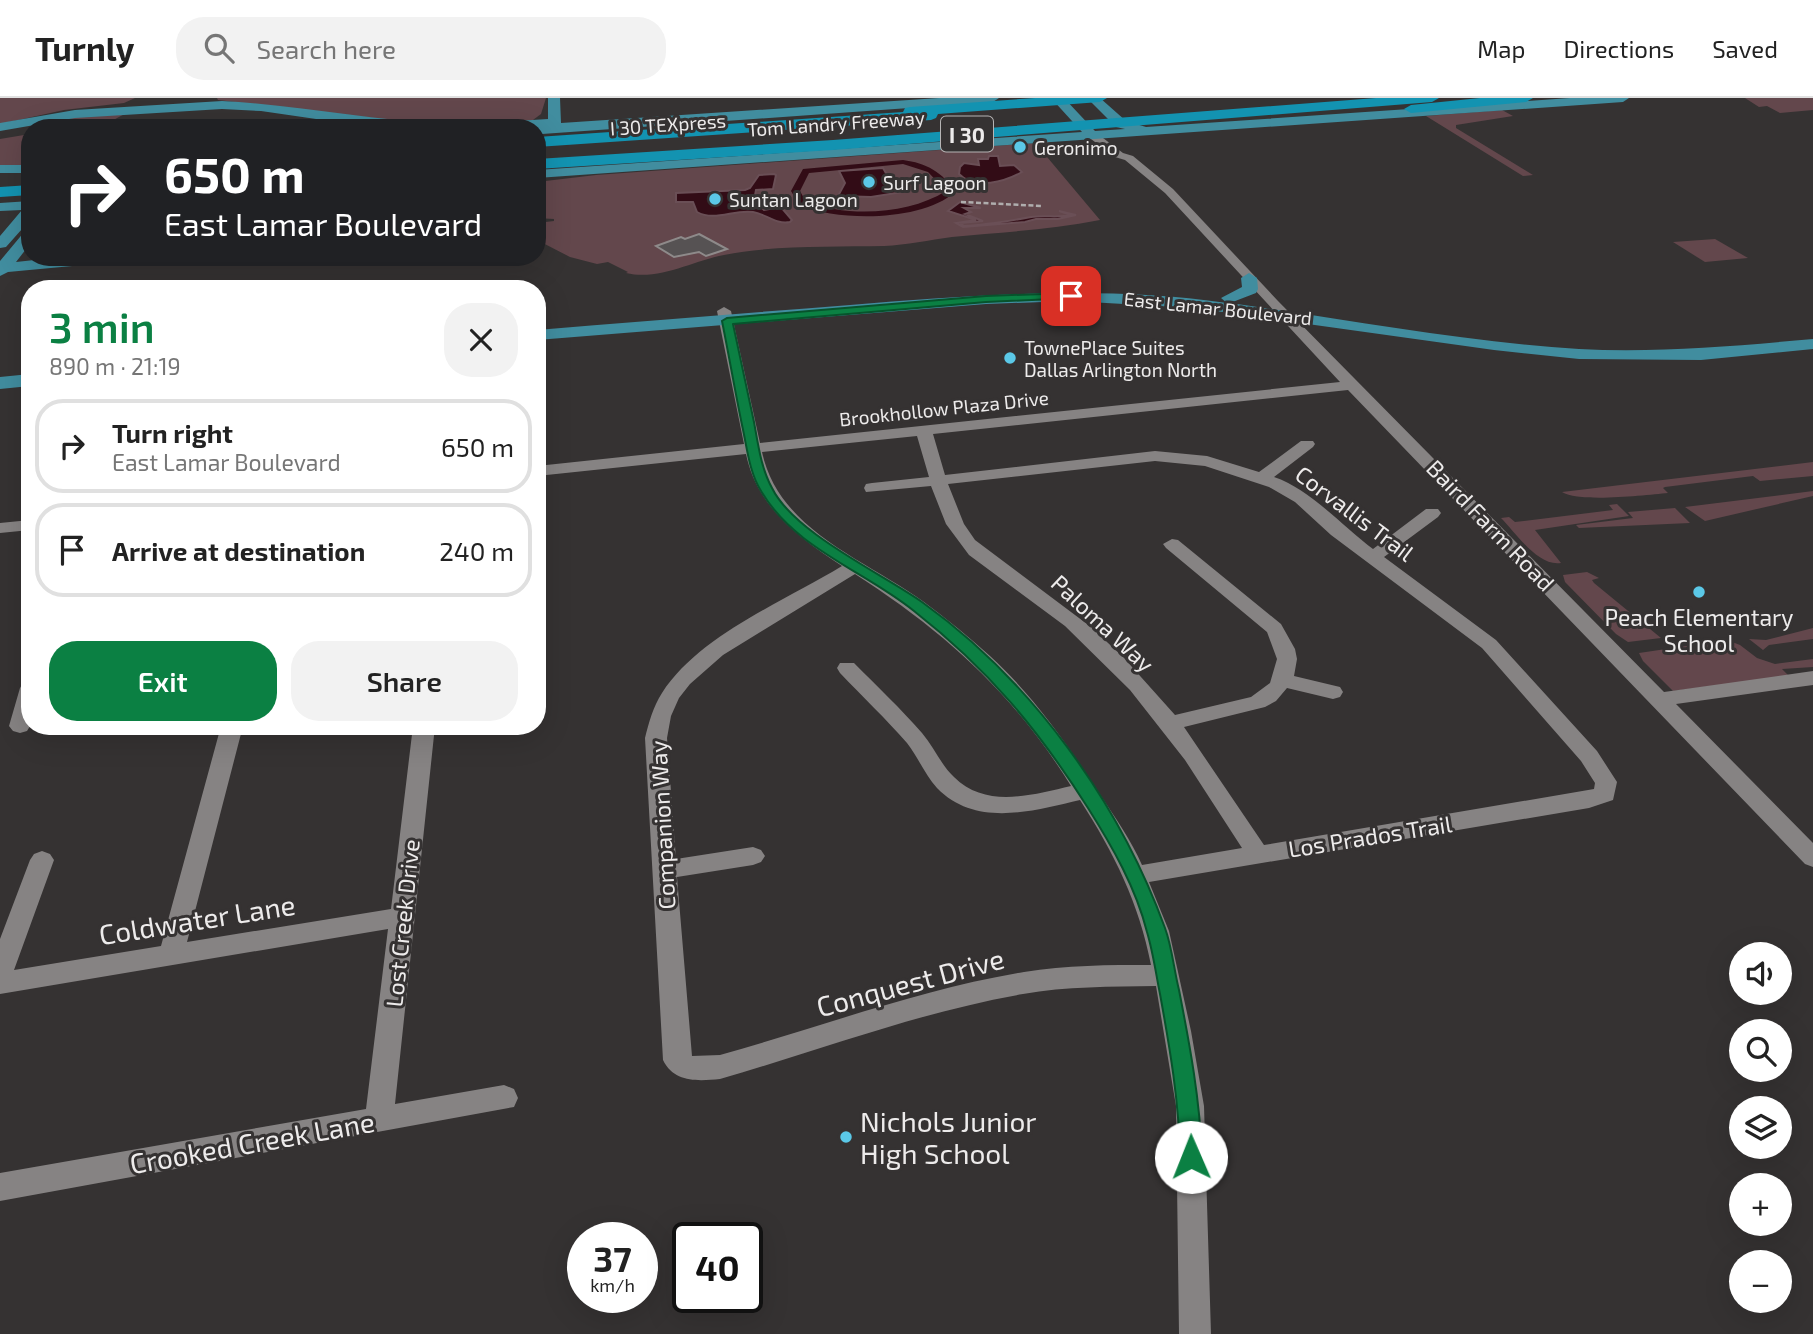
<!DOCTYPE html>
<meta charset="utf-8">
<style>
:root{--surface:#fff;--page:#f2f2f2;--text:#222;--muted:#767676;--line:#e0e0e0;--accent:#0b8043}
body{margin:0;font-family:"Exo 2",sans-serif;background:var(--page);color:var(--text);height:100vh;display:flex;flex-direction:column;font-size:26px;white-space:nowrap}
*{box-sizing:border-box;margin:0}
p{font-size:23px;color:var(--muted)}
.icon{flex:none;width:38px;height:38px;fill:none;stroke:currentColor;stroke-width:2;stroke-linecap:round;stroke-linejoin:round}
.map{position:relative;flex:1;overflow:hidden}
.details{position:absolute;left:21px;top:182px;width:525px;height:455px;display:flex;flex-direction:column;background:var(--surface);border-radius:28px;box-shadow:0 7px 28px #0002}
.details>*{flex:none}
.top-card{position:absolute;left:21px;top:21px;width:525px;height:147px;border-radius:28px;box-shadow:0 7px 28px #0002;background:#202124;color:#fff;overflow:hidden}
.tools{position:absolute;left:1729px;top:844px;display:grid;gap:14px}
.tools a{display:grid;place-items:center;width:63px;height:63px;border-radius:50%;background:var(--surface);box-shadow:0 7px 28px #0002;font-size:35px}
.speed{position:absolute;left:567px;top:1124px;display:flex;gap:14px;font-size:35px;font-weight:700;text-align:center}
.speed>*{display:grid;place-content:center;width:91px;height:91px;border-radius:50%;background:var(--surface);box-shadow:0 7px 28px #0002;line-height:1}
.speed small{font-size:18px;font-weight:400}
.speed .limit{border:4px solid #111;border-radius:10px;background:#fff;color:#111}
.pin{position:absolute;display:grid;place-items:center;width:60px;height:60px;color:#fff;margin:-30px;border-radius:14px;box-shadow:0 4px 10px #0006}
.me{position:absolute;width:77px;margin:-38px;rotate:359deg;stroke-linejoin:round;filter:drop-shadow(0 0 5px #0008)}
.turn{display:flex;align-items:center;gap:24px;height:147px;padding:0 28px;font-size:32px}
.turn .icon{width:91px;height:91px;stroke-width:2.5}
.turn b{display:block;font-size:49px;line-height:60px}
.round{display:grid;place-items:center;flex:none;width:74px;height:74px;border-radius:28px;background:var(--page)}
.head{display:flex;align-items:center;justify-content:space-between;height:119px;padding:0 28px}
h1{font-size:42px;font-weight:600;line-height:52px;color:var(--accent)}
.action{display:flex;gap:14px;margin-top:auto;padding:14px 28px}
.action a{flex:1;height:80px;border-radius:28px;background:var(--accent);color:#fff;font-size:28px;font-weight:600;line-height:80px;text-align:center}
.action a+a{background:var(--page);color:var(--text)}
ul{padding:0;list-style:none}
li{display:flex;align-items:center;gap:21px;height:94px;margin:0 14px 10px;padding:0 14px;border:4px solid var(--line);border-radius:28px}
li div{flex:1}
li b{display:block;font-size:26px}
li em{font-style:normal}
header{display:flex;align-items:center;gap:42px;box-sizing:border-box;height:98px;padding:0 35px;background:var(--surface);border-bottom:2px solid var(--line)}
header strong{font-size:33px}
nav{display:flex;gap:38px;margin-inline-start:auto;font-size:24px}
.search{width:490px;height:63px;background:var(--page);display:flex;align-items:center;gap:18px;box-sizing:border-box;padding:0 24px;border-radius:28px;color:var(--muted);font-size:26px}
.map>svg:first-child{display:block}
.green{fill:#63474c}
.water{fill:#320c16;stroke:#6a4f56;stroke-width:2}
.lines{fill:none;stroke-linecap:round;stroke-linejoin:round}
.canal{fill:#320c16;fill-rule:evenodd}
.building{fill:#565253;stroke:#8e8a8a;stroke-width:2}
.minor{fill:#868383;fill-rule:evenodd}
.major{fill:#418d9f;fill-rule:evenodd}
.highway{fill:#1393b1;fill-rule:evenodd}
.rail{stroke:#afadad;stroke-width:2.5;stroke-dasharray:5 2.5;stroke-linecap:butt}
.route{fill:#0b8043;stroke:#07532c;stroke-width:2}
.poi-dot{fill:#5bc8e7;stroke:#353232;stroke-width:2.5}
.labels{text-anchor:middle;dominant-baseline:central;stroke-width:6;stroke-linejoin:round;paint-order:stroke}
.far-street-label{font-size:19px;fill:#edebeb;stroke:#353232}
.far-poi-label{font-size:19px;fill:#edebeb;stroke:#353232;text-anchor:start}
.shield{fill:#353232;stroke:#b6b4b4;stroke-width:2}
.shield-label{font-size:21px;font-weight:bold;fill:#edebeb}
.street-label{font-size:23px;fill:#edebeb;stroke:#353232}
.poi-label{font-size:23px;fill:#edebeb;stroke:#353232}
.near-street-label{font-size:28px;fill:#edebeb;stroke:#353232}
.near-poi-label{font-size:28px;fill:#edebeb;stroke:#353232;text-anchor:start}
</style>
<header>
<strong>Turnly</strong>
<div class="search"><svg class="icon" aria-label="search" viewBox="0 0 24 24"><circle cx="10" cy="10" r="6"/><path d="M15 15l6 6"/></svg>Search here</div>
<nav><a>Map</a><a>Directions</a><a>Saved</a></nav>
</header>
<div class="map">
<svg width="1813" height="1236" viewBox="0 0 1813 1236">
<rect width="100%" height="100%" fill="#353232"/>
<g class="green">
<path d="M0 0H135L124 5 64 12 0 26Z"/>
<path d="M217 0H546L541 16 533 22 490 27 442 28 218 2Z"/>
<path d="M1745 0H1813V12L1780 15 1767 8 1759 9Z"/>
<path d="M1502 12 1513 18 1456 27V30L1533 77 1523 78 1426 18Z"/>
<path d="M128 14 99 30H30L76 19Z"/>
<path d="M30 36V68L0 69V41Z"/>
<path d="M1050 44 1056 51 1042 53 1100 122C1051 132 1002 134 952 139 929 142 907 147 884 148 834 149 773 147 724 157 692 163 659 183 626 175L628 174 608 164 597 166 570 159 537 142V125L554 123V121L537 120V84L596 77Z"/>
<path d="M1715 141 1748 160 1705 164 1673 144Z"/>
<path d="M1813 364V378L1760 383 1753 378 1665 389 1663 390 1668 395C1645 397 1580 405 1562 394Z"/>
<path d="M1813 393V398L1705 423 1685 409Z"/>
<path d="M1617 406 1629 418 1535 432 1561 465C1538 469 1516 435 1501 420L1509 419 1515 424 1613 412 1609 407Z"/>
<path d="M1675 410 1690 425 1579 430 1576 427 1633 420 1628 414Z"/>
<path d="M1587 474 1599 480 1592 482 1594 485 1661 540 1628 544 1616 536 1565 484 1563 477Z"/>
<path d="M1813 530V541L1769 547 1763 552 1749 541 1766 542Z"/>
<path d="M1727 542 1740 547 1757 560 1775 566 1813 561V569L1782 571 1789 578 1673 593 1643 563 1639 555Z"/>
</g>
<g class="water">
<path d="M989 58H998L1000 68 1014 67 1022 74C1006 83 975 93 959 76L960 69 964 65 979 67 978 61H988Z"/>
<path d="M883 70 890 82 909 93 871 99 838 98 845 85 839 73Z"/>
<path d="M774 76 776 77 773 91 756 92 754 103 764 112 781 109 792 122 790 124C776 127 766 116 753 114 734 111 715 124 697 114L693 104H676V95L745 92 750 90 759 77Z"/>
<path d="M960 104 981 110H964L971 114 965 116 983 123 960 125 964 128C987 127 1009 123 1031 119 1045 117 1059 120 1071 117L1059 113 1076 117 1058 121H1036L1025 124 963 129 956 125 976 122 948 113Z"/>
</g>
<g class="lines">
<path class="canal" d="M903 62C926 65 943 74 955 94 921 124 840 123 800 108L791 93 803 71ZM903 66 928 74 946 93C908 117 848 119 806 104L800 93 809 75Z"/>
</g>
<path class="building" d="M699 136 727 151 706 158 699 154 674 159 656 148 681 139 685 141Z"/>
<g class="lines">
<g class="minor">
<path d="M1087 34H1095L1123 55 1133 58 1173 91 1278 203 1664 594 1813 573V587L1676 606 1813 745V769L1805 766 1348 292 933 336 945 377 1155 353 1207 358 1259 374 1301 343H1313L1315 346 1313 349 1274 379C1310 391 1342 428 1373 451L1426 411H1438L1441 415 1438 419 1384 459 1496 542 1597 653 1617 684 1613 702 1589 710 1149 784 1169 833 1191 933 1204 1008 1211 1236H1179L1176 1008 1156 888C1111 889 1066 888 1023 896 919 914 821 952 720 981 698 983 674 985 663 962L645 640C649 624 653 609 662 595 699 537 785 503 842 468 799 440 757 409 746 356L537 378V368L744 346 717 213 724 209 731 213 760 345 1340 284 1165 95 1125 62 1115 59 1087 38ZM917 338 929 379 872 385 866 386 864 390 866 394 931 388 946 426 969 457 1065 528 1130 592 1185 662 1242 750 1142 767C1131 742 1116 721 1101 698 1070 650 1034 598 990 558 969 539 947 521 924 504 865 461 779 433 762 354ZM1155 363 1205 368 1269 389 1295 404 1331 437 1482 550 1581 663 1595 685 1594 691 1264 747 1184 629 1265 609 1276 603 1287 590 1333 601 1340 599 1343 594 1340 589 1294 578 1297 561 1295 551 1281 526 1178 442 1172 441 1163 446 1166 450 1267 534 1277 561 1270 585 1251 599 1175 617 1124 560 1091 529 975 442 964 426 948 386ZM855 476C945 534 1014 596 1071 688 1032 697 986 711 954 679 941 667 934 649 922 635 901 611 877 588 854 565H840L837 570 840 575C862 598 886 621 907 645 918 659 925 677 937 690 976 730 1033 713 1080 702 1114 755 1139 805 1151 867 1109 867 1066 867 1024 874 920 891 821 929 720 957L692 958 677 779 753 767 761 764 765 758 761 752 753 749 676 761 667 640 671 618 679 600 690 586 723 557Z"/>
<path d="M30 422V432L0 435V425Z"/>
<path d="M30 583V628L27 633 20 635 13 633 9 628 20 590 23 585Z"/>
<path d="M221 628H243L187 844 391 811 413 628H435L395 1006 504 987 514 991 518 1000 514 1009 0 1103V1075L366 1011 388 831 0 896V841L30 762 34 756 42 753 50 756 54 762 14 872 161 848Z"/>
</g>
<g class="major">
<path d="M548 0H560L561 25 939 0H999L993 4 542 36 537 35V30H460L466 26 548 21Z"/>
<path d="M1051 0H1064L1095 33 1125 31 1116 29 1087 0H1100L1126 23 1146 29 1570 0H1629L1623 4 537 80V72L1082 34Z"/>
<path d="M222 3C297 7 370 22 445 26L451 30H378L261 13 222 11 75 20 0 33V25L75 12Z"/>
<rect x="0" y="67" width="30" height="8"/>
<path d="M30 103V122L6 149 0 150V138L22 112 0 113V105Z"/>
<path d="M30 131V146L16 164 62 159H123L115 164 8 174 0 178V163L25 133Z"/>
<path d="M1249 175 1257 180 1258 191 1256 195 1230 205C1344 221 1464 244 1579 251 1657 255 1735 248 1813 241V251L1701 262 1579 261 1494 252 1194 210 1071 203 986 206 537 242V232C642 223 746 215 850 207 976 197 1101 187 1227 205L1221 200 1242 189 1241 180Z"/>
<path d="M30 276V288L0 291V279Z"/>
</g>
<g class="highway">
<path d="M1035 0H1107L1100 4 938 16 936 20 931 22 537 49V39L903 14 905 10 910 9Z"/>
<path d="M1376 0H1439L1432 4 833 52 537 71V61L833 42Z"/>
<path d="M1480 0H1533L1526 4 1411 15 1404 11 1411 7Z"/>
<path d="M30 87V97L0 99V89Z"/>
</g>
<path class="rail" d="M961 104 1042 108"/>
</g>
<path class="route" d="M1071 195 1076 198 1074 200 986 204 733 226C740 259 747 292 754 324 758 346 761 370 772 390 794 435 881 475 922 504 1032 583 1119 704 1165 830 1172 849 1174 872 1179 892 1190 948 1200 1002 1202 1059L1199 1066 1191 1069 1183 1066 1180 1059C1179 1003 1170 951 1160 896 1156 876 1153 854 1147 834 1136 790 1112 748 1088 710 1038 631 988 571 914 513 865 473 795 451 761 393 749 374 747 349 742 327 735 293 729 258 722 223L727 220 986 198Z"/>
<g class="poi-dot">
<circle cx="1020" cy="49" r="7"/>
<circle cx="869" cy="84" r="7"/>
<circle cx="715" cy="101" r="7"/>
<circle cx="1010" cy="260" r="7"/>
<circle cx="1699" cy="494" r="7"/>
<circle cx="846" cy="1039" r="7"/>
</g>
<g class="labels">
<g class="far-street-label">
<text transform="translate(836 25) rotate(-4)">Tom Landry Freeway</text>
<text transform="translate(668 26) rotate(-4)">I 30 TEXpress</text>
<text transform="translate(1218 210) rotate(6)">East Lamar Boulevard</text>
<text transform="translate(944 310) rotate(-6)">Brookhollow Plaza Drive</text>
</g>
<g class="far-poi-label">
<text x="1034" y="49">Geronimo</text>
<text x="883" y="84">Surf Lagoon</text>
<text x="729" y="101">Suntan Lagoon</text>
<text x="1024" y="249">TownePlace Suites<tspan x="1024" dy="22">Dallas Arlington North</tspan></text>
</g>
<rect class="shield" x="941" y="18.5" width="52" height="35" rx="5"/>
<g class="shield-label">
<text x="967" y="36">I 30</text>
</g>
<g class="street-label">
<text transform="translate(1355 415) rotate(37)">Corvallis Trail</text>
<text transform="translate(1491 427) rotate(46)">Baird Farm Road</text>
<text transform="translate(1103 525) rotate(43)">Paloma Way</text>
<text transform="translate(662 727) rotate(-93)">Companion Way</text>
<text transform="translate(1370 738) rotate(-9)">Los Prados Trail</text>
<text transform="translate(402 825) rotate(-84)">Lost Creek Drive</text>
</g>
<g class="poi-label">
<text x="1699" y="519">Peach Elementary<tspan x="1699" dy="26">School</tspan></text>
</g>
<g class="near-street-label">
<text transform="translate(197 821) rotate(-9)">Coldwater Lane</text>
<text transform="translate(910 884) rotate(-15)">Conquest Drive</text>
<text transform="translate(252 1044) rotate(-10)">Crooked Creek Lane</text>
</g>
<g class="near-poi-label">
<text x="860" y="1023">Nichols Junior<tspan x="860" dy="32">High School</tspan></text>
</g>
</g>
</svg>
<div class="tools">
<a><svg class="icon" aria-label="sound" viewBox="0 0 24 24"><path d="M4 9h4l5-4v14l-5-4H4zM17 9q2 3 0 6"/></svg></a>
<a><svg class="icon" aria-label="search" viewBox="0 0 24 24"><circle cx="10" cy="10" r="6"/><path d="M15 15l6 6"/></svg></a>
<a><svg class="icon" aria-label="layers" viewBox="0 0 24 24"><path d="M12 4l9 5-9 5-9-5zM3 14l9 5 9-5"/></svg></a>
<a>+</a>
<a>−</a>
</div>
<div class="speed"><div>37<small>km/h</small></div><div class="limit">40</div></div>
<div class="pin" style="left:1071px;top:198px;background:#d93025"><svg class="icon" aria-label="arrive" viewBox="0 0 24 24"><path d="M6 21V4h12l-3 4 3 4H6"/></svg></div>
<svg class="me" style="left:1191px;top:1059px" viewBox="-20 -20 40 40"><circle r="19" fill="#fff"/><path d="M0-13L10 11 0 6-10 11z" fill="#0b8043"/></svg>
<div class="top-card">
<div class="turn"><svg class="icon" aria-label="right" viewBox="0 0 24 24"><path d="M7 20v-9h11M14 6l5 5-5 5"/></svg><div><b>650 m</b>East Lamar Boulevard</div></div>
</div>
<section class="details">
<div class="head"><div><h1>3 min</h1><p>890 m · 21:19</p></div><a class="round"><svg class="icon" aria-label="close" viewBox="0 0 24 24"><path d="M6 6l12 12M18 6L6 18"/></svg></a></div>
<ul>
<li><svg class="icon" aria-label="right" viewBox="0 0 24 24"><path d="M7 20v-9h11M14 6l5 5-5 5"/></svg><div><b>Turn right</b><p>East Lamar Boulevard</p></div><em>650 m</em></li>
<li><svg class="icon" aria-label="arrive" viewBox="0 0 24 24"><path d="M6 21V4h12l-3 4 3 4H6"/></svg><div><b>Arrive at destination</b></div><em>240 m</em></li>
</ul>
<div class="action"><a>Exit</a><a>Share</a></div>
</section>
</div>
